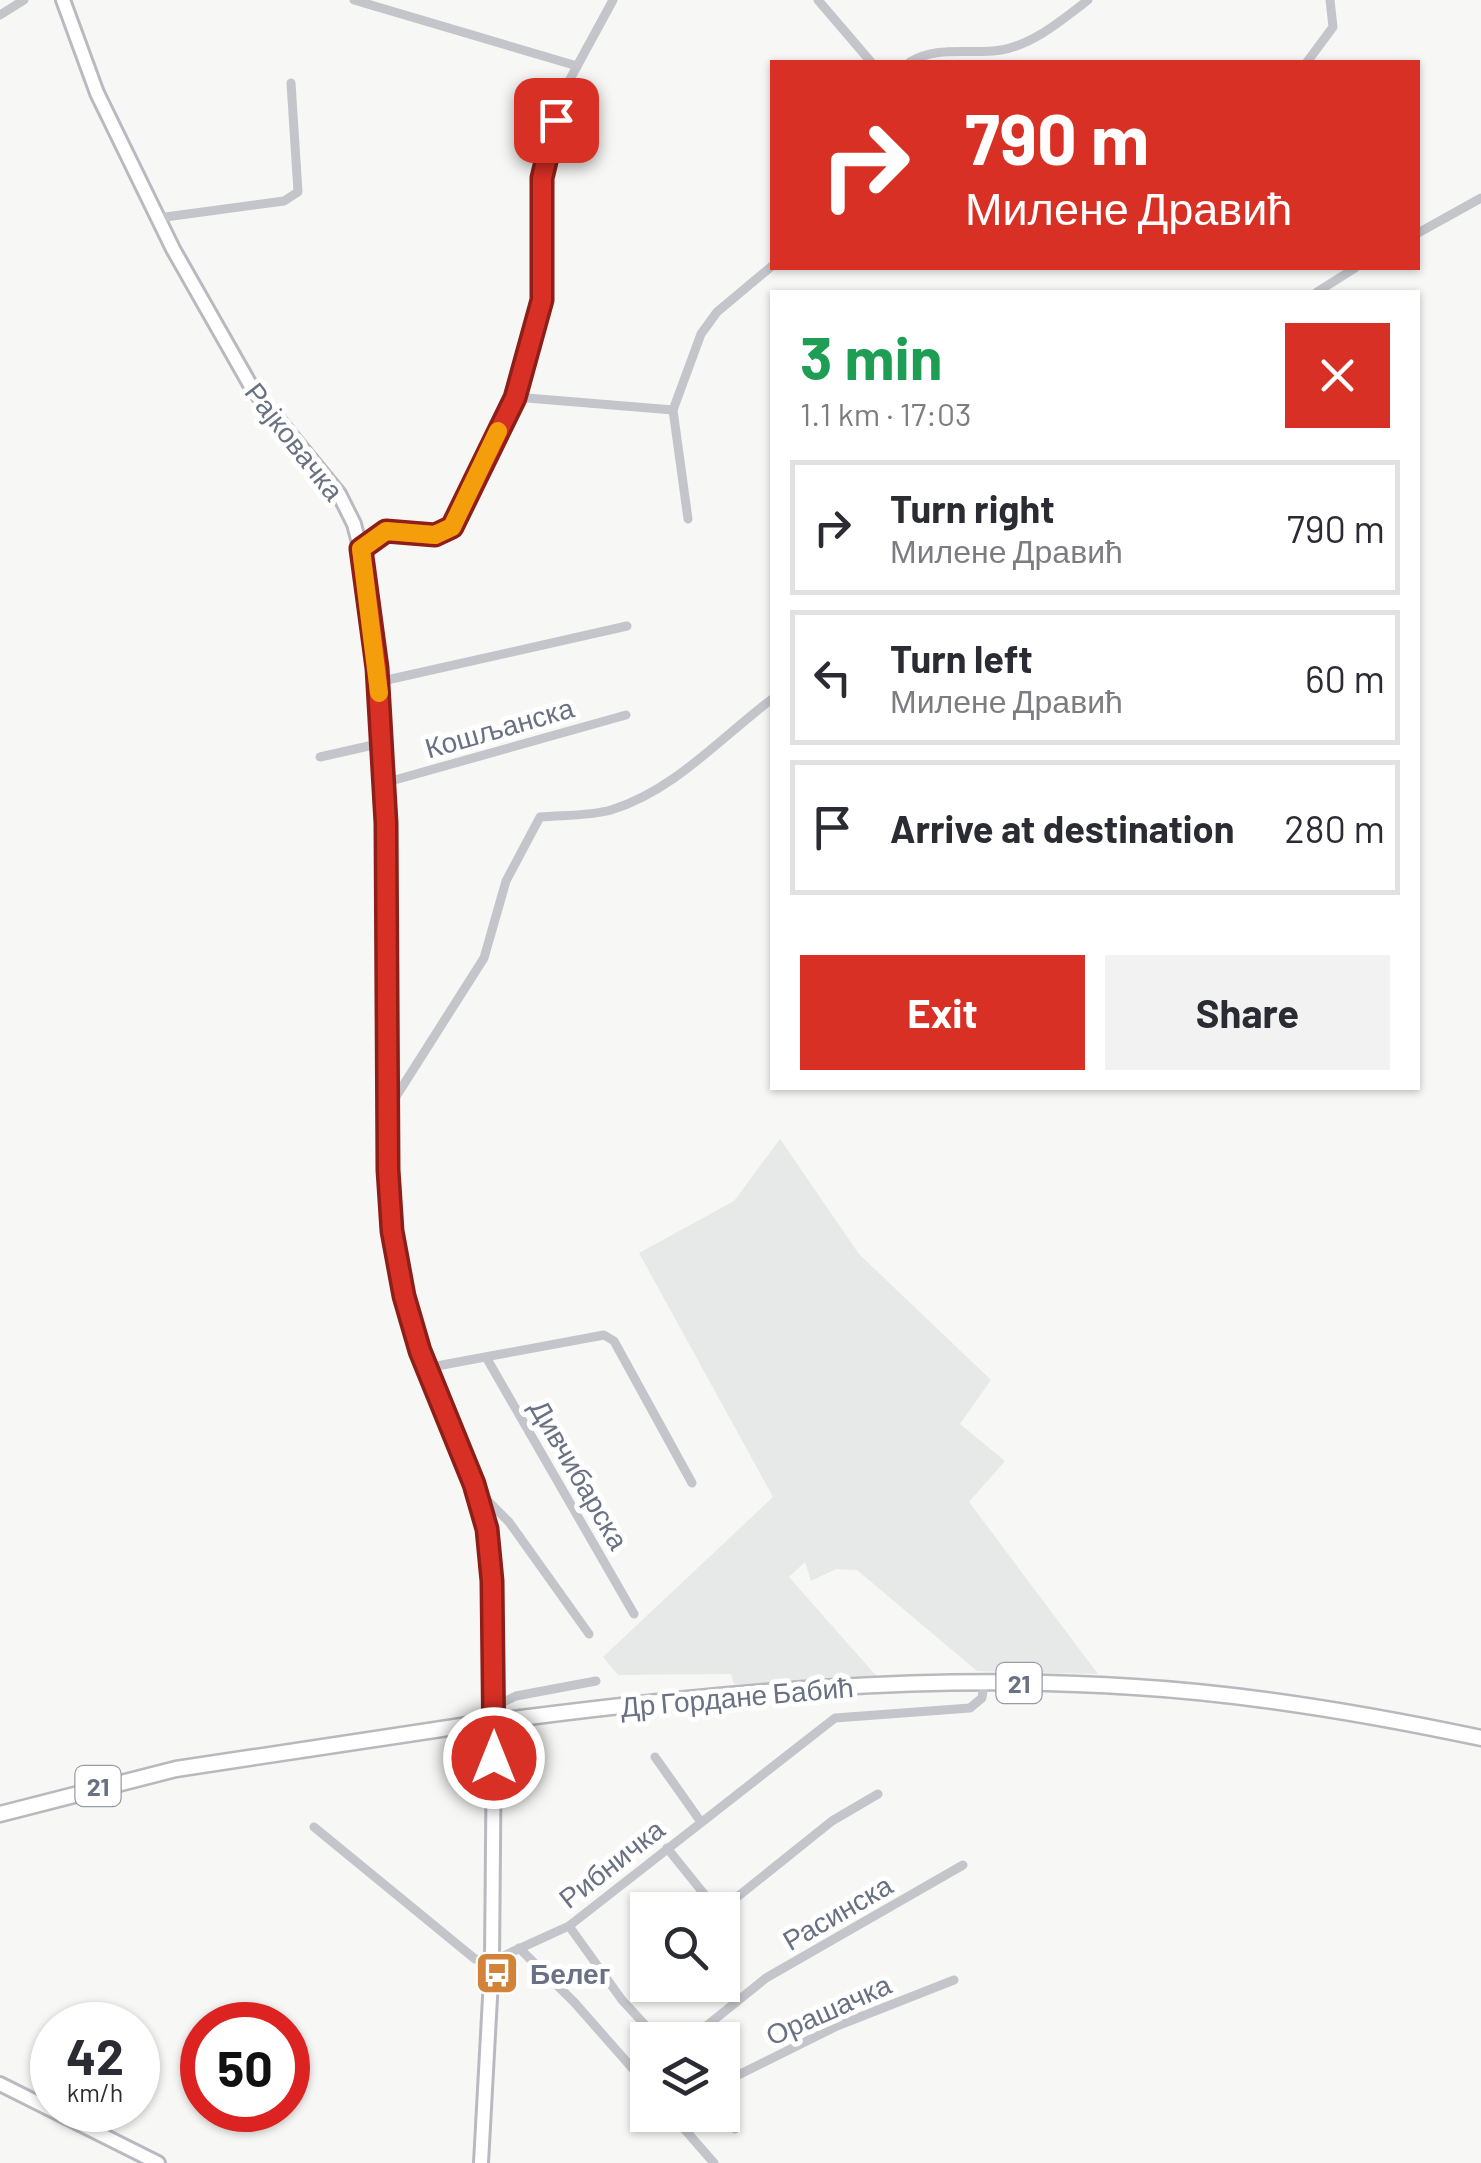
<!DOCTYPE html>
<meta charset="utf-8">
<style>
:root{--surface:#fff;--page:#f2f2f3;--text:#2b2b33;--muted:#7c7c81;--line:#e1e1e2;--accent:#d93025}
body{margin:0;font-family:Barlow,sans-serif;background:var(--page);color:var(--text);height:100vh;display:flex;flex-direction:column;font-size:38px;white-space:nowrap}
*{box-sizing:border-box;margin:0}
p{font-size:32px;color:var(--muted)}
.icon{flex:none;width:55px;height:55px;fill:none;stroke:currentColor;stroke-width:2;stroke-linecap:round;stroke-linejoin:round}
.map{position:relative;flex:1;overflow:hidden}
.side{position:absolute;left:770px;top:290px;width:650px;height:800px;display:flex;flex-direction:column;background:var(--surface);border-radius:0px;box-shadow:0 2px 8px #0004}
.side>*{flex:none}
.guide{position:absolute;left:770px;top:60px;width:650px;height:210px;border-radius:0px;box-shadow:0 2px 8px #0004;background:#d93025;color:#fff;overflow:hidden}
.buttons{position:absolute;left:630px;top:1892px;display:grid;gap:20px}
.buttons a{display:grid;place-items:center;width:110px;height:110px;border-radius:0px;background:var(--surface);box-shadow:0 2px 8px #0004;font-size:50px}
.speed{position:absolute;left:30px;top:2002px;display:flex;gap:20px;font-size:50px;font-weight:700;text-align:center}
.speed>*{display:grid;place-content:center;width:130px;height:130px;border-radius:50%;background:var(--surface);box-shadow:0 2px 8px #0004;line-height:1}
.speed small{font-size:25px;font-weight:400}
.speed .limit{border:15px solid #d22;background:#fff;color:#111}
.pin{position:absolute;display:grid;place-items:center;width:85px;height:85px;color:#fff;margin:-42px;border-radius:20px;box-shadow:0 5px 15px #0006}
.me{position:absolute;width:110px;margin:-55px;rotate:0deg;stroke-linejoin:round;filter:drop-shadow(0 0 8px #0008)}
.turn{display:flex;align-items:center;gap:35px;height:210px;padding:0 30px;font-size:45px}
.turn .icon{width:130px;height:130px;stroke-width:2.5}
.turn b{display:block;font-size:70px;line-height:85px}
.round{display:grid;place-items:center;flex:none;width:105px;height:105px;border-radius:0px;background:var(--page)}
.summary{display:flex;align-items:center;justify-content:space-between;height:170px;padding:0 30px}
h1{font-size:60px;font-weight:700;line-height:75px;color:#1e9e55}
.primary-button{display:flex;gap:20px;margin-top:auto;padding:20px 30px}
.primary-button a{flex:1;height:115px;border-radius:0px;background:var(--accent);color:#fff;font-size:40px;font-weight:700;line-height:115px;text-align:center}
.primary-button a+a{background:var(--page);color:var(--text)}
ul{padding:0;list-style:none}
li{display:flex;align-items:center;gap:30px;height:135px;margin:0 20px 15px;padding:0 10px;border:5px solid var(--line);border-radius:0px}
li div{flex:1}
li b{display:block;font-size:38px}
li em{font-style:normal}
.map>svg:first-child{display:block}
.built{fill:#e7e8e8}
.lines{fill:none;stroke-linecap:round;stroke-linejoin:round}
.secondary-casing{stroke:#b8bac0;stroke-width:18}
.primary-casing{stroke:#b7b9bd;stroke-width:19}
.street{stroke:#c3c5ca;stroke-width:9}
.secondary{stroke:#fff;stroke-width:12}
.primary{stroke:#fff;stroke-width:14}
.primary-bridge-casing{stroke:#b7b9bd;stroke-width:19;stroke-linecap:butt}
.primary-bridge{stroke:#fff;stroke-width:14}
.route-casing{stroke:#8d1f18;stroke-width:25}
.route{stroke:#d93025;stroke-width:18}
.slow{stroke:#f59e0b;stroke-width:18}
.labels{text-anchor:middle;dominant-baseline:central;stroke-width:10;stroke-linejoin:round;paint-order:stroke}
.shield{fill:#fff;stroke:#969ca8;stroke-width:2.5}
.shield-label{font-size:25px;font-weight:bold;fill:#697183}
.street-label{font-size:28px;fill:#697183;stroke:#fff}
.poi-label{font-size:28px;font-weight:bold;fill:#697183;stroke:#fff;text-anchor:start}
</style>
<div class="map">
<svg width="1481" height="2163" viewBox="0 0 1481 2163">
<rect width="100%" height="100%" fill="#f7f7f5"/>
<path class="built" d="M780 1139 859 1254 991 1380 960 1424 1005 1461 969 1502 1098 1674 977 1671 857 1570 836 1569 811 1581 805 1562 789 1577 880 1680 734 1684 731 1674 618 1675 603 1657 773 1497 639 1253 734 1201Z"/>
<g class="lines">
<g class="secondary-casing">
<g id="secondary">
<path d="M63 0 97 93 173 249 252 388 339 494 354 524 364 562 377 668 386 823 388 1169 393 1231 407 1308 432 1386 474 1484 491 1552 494 1733 492 1961 481 2163"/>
<path d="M0 2084 158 2163"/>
</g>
</g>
<g class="primary-casing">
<g id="primary">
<path d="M521 1718C725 1692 930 1673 1135 1687 1251 1694 1368 1714 1481 1738"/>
<path d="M0 1814 176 1769 468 1725"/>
</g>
</g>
<g class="street">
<path d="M354 0 577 66"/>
<path d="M818 0 871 62"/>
<path d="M0 15 24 0"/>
<path d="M910 62C939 45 969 55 1001 50 1033 45 1063 19 1088 0"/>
<path d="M1307 62 1333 27 1330 0"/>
<path d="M158 218 284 201 298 192 291 83"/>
<path d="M1418 233 1481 198"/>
<path d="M1317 292 1355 268"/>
<path d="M515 397 673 410"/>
<path d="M688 519 673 410 701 334 717 312 772 266"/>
<path d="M361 549 386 531 435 535 452 527 515 397 542 300V178L563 92 613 0"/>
<path d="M378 682 627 626"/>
<path d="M320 757 382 743"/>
<path d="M384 783 626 715"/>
<path d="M390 1106 484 958 506 881 540 817C563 815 590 816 611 810 675 790 720 738 772 699"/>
<path d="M486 1357 634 1614"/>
<path d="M426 1368 604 1335 614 1341 692 1483"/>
<path d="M478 1491 509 1522 589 1634"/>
<path d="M493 1707 516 1696 596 1681"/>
<path d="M655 1757 701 1822"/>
<path d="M314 1827 475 1959 492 1961 569 1926 835 1718 970 1708 982 1698 984 1683"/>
<path d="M667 1848 717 1910H721L832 1821 878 1794"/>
<path d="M569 1926 622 2000 659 2040"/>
<path d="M519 1948 574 2002 648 2086"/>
<path d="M689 2040 766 1978 963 1865"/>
<path d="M722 2083 837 2026 954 1980"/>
<path d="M722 2107 735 2129"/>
<path d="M672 2115 714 2163"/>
</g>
<use href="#secondary" class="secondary"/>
<use href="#primary" class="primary"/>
<g class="primary-bridge-casing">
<path id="primary-bridge" d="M468 1725 521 1718"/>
</g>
<use href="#primary-bridge" class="primary-bridge"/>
</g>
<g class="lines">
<g class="route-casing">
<path id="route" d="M494 1758 492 1581 487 1529 474 1484 420 1351 404 1296 392 1231 388 1170 386 823 377 668 361 549 386 531 435 535 452 527 515 398 542 300V178L556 120"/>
</g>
<use href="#route" class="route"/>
<path class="slow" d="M379 693 361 549 386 531 435 535 452 527 498 431"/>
</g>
<defs>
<g id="bus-square" transform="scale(2.25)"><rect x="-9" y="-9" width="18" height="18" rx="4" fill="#d28239" stroke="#fff"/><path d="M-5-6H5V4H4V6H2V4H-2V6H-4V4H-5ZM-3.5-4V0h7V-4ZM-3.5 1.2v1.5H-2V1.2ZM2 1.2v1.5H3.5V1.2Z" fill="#fff"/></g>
</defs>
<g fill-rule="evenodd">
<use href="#bus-square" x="497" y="1973"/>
</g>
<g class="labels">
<g class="shield">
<rect x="996.5" y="1663" width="45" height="40" rx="8"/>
<rect x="75.5" y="1766" width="45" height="40" rx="8"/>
</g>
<g class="shield-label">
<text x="1019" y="1683">21</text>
<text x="98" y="1786">21</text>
</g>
<g class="street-label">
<text transform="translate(295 441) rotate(52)">Рајковачка</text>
<text transform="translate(499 727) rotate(-16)">Кошљанска</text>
<text transform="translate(580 1474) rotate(60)">Дивчибарска</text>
<text transform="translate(737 1696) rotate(-5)">Др Гордане Бабић</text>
<text transform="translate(611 1863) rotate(-38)">Рибничка</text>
<text transform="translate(837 1912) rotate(-30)">Расинска</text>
<text transform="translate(828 2009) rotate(-24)">Орашачка</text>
</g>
<g class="poi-label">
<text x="530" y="1973">Белег</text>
</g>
</g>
</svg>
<div class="buttons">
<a><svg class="icon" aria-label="search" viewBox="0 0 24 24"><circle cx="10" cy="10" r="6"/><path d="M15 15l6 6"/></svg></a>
<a><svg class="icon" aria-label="layers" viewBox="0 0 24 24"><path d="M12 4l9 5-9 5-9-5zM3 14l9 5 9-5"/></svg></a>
</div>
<div class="speed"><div>42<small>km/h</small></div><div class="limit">50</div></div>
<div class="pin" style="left:556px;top:120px;background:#d93025"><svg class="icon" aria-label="arrive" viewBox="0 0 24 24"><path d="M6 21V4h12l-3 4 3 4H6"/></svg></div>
<svg class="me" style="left:494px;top:1758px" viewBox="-20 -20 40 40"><circle r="17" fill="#d93025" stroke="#fff" stroke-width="3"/><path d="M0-11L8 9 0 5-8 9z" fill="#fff"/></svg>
<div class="guide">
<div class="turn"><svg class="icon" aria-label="right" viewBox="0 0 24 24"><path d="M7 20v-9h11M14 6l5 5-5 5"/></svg><div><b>790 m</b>Милене Дравић</div></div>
</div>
<section class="side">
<div class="summary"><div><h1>3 min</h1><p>1.1 km · 17:03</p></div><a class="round" style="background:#d93025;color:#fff"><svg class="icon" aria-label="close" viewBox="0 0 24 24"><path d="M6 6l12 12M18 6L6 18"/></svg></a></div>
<ul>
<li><svg class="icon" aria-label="right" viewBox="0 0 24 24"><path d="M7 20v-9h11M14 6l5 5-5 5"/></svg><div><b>Turn right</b><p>Милене Дравић</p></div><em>790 m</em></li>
<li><svg class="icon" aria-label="left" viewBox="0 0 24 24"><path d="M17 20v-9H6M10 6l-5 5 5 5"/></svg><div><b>Turn left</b><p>Милене Дравић</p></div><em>60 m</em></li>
<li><svg class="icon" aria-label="arrive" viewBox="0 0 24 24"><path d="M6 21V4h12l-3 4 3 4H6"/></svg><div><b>Arrive at destination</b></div><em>280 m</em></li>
</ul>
<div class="primary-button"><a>Exit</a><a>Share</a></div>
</section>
</div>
